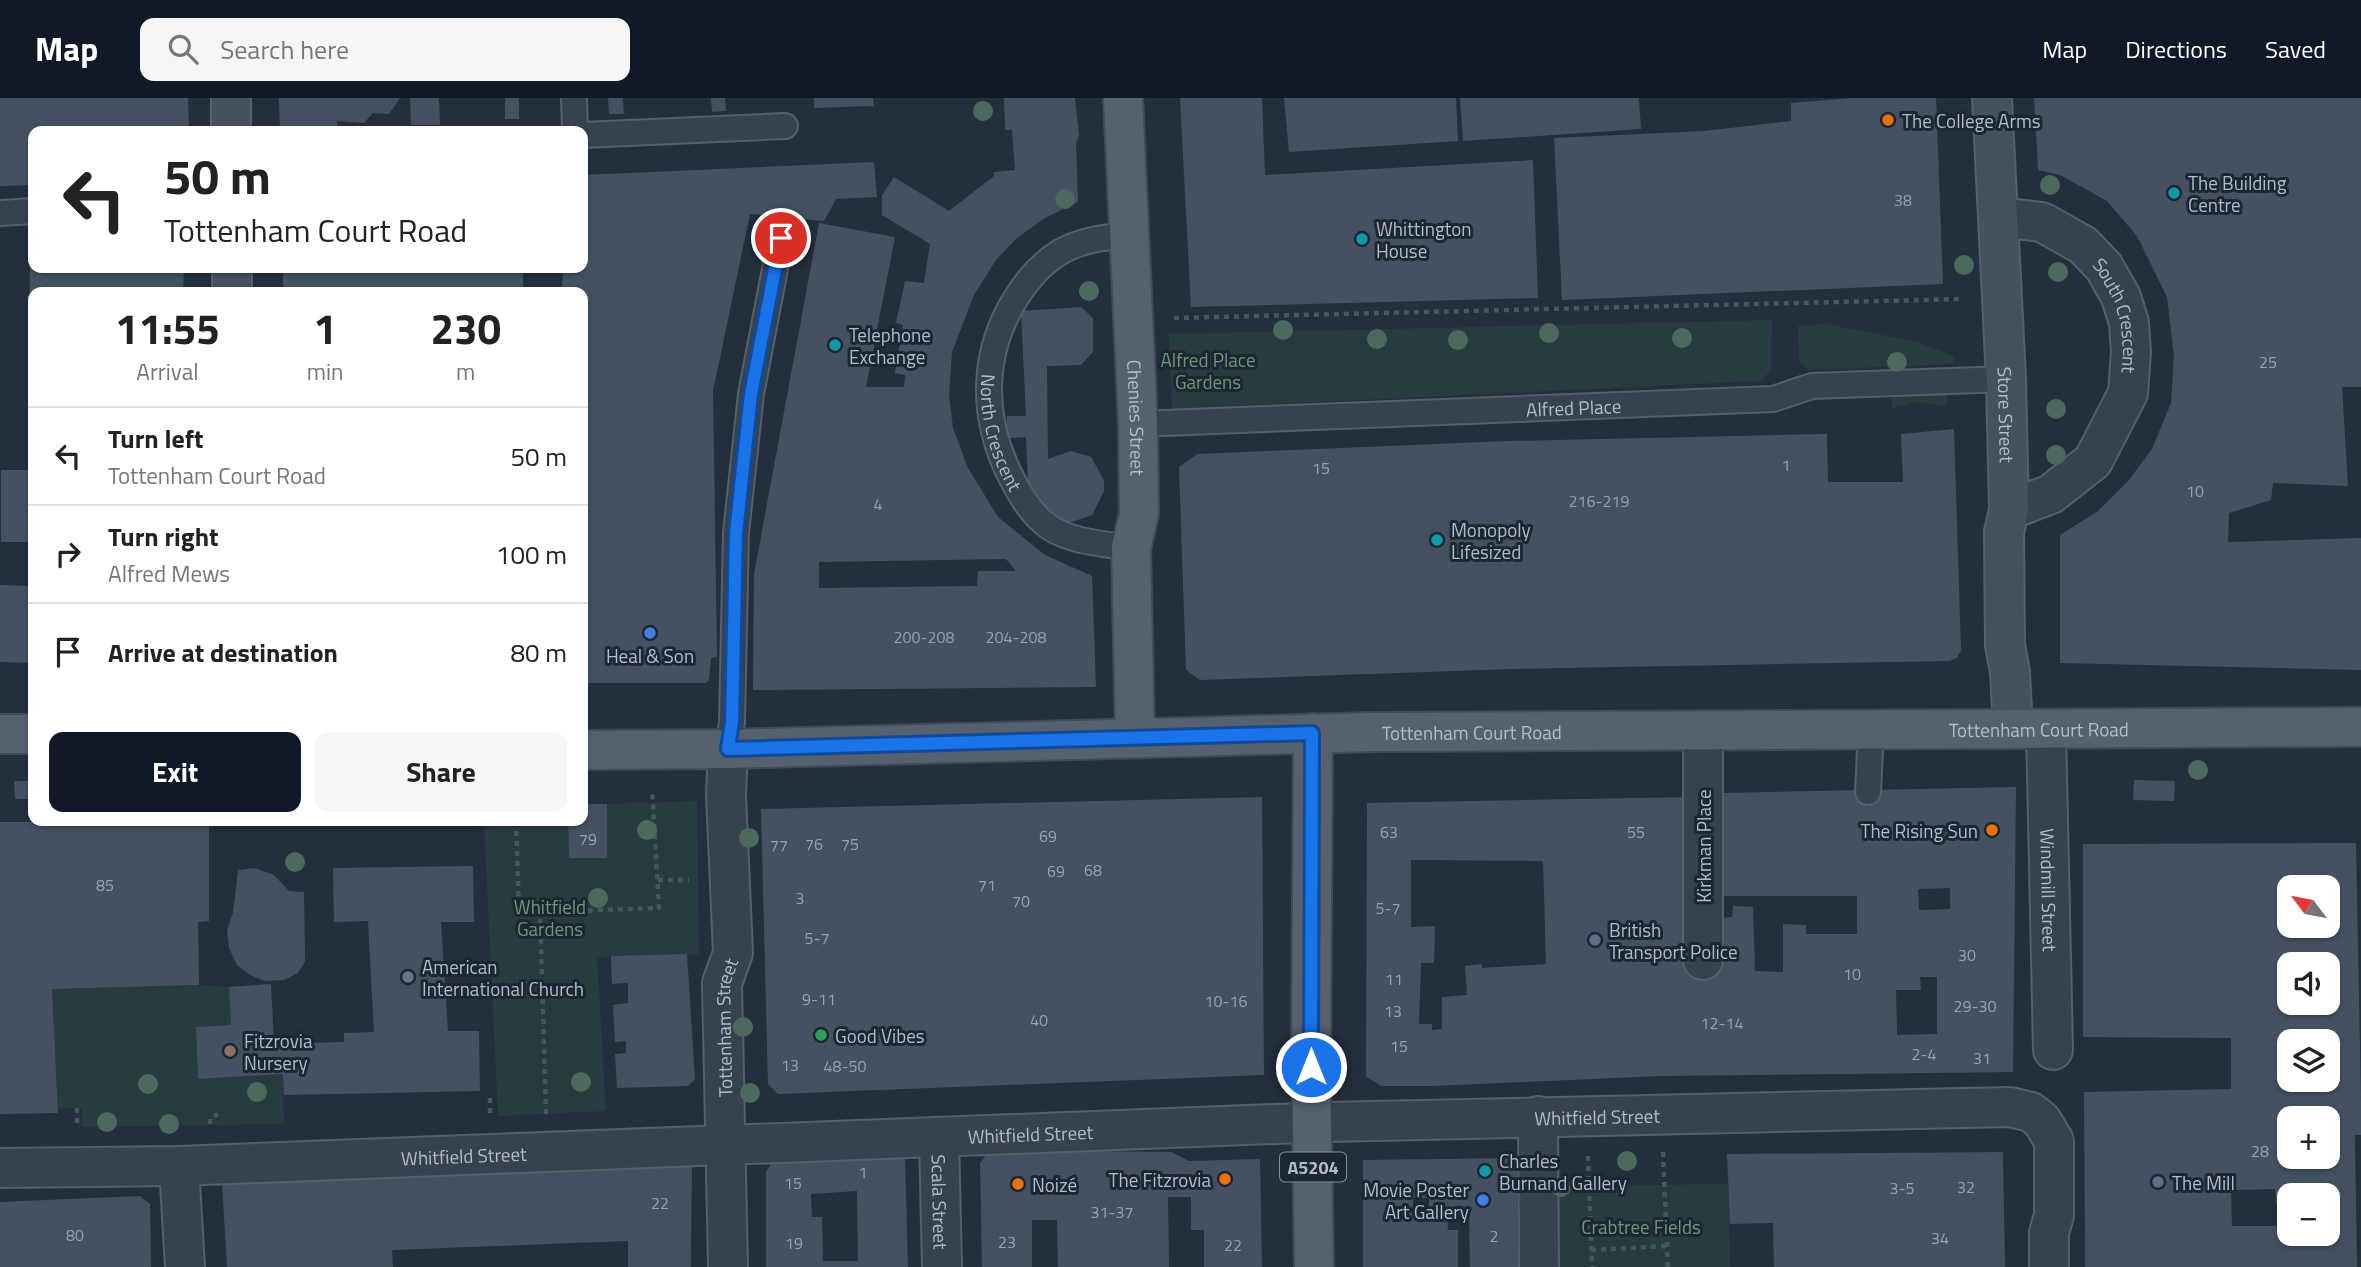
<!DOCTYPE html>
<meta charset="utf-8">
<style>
:root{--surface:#fff;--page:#f6f6f6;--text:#222;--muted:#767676;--line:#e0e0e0;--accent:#111827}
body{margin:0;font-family:"Titillium Web",sans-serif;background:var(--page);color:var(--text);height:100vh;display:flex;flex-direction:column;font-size:26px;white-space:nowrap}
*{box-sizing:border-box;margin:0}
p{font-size:23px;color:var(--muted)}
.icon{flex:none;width:38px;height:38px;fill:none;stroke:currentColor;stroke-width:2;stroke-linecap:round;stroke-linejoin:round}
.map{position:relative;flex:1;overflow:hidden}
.drawer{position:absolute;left:28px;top:189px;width:560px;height:539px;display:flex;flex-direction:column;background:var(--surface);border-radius:14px;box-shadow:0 2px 5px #0004}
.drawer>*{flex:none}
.guide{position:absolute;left:28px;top:28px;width:560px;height:147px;border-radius:14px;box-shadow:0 2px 5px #0004;background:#fff;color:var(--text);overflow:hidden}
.needle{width:46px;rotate:302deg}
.controls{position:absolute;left:2277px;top:777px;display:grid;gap:14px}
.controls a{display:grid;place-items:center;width:63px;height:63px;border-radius:14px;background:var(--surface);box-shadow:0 2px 5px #0004;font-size:35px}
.pin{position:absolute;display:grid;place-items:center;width:60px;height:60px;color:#fff;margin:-30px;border:4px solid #fff;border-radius:50%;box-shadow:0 2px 7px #0007}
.me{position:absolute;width:77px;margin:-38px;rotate:0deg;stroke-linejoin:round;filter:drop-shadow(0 0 5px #0008)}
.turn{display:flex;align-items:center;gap:24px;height:147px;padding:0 21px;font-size:32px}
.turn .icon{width:91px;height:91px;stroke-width:2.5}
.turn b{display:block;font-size:49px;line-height:60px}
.eta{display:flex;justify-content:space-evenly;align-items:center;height:119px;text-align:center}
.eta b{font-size:42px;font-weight:700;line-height:49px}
.primary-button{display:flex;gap:14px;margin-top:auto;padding:14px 21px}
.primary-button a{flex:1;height:80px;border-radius:14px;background:var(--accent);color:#fff;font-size:28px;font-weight:700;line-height:80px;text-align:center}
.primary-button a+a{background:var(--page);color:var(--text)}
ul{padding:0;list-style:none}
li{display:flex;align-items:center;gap:21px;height:98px;padding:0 21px;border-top:2px solid var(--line)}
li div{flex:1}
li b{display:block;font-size:26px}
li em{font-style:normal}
header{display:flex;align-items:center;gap:42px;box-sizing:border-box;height:98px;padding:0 35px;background:var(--accent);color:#fff}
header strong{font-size:33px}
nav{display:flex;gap:38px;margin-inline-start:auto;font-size:24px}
.search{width:490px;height:63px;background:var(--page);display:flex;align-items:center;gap:18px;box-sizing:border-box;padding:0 24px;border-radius:14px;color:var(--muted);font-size:26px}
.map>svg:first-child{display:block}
.green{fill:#263c3f}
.building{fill:#455162;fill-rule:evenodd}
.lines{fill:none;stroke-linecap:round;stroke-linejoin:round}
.lane-casing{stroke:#565f6c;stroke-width:28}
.street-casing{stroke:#565f6c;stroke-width:42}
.secondary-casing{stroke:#565f6c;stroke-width:42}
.primary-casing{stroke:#414a57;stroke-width:42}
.path{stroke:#44595c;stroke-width:4.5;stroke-dasharray:5 5;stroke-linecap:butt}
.lane{stroke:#38414e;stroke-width:24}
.street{stroke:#38414e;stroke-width:38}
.secondary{stroke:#465061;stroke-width:38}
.primary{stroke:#56606e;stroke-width:38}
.tree{fill:#4b6a5d}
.route-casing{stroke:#114b97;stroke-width:18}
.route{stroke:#1a73e8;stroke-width:12}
.food-dot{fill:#e8710a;stroke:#1d2633;stroke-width:2.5}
.culture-dot{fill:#0f9aa8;stroke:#1d2633;stroke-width:2.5}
.shop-dot{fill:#3f7fe0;stroke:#1d2633;stroke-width:2.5}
.service-dot{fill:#5c6f8a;stroke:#1d2633;stroke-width:2.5}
.worship-dot{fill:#6b7280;stroke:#1d2633;stroke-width:2.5}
.leisure-dot{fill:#2e9e5b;stroke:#1d2633;stroke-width:2.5}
.education-dot{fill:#8d6e63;stroke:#1d2633;stroke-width:2.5}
.labels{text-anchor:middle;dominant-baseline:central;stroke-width:6;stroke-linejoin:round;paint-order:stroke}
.number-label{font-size:16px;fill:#98a1af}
.shield{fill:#1d2633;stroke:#878f9c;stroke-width:2}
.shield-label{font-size:18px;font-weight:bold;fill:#b4bcc9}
.poi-label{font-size:19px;fill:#b4bcc9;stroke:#1d2633;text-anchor:start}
.street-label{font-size:19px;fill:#b4bcc9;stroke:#1d2633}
.park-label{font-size:19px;fill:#6b9a76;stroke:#1d2633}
</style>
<header>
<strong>Map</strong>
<div class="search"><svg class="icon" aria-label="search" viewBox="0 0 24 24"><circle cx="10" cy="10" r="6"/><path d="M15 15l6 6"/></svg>Search here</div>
<nav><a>Map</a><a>Directions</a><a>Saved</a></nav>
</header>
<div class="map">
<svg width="2361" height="1169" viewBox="0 0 2361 1169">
<rect width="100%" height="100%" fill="#242f3e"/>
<g class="green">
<path d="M1772 222 1771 272 1761 283 1172 311 1169 236Z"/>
<path d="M1826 226 1917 244 1954 258 1953 266 1809 272 1799 263 1798 228Z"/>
<path d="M1947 295V308L1914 304 1892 310 1891 296Z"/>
<path d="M697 703 699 856 597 859 606 1013 498 1018 484 723H568L569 760H607V706Z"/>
<path d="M199 887 229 889 231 927 196 929 198 981 283 976 284 1026 82 1029V1010L58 1011 52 891Z"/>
<path d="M1728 1086 1730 1169H1552V1088Z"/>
</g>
<g class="building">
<path d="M0 0H188L189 33H33V87L0 88Z"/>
<path d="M279 0H400L389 16 373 15 364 25 337 23V33H280Z"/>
<path d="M410 0H439L440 27H411Z"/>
<rect x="505" y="0" width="14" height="21"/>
<path d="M608 0H623L624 16H609Z"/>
<path d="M711 0H725L726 13 712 14Z"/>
<path d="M814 0H873L874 8 814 10Z"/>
<path d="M1004 0H1075L1079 37 1076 46 1078 104 1045 120 1017 140 996 162 974 197 952 254 949 298 953 330 968 370 998 419 1045 457 1092 478 1096 589 753 592 754 476 819 125 895 139 866 289H904L905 277 895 275 903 227 896 225 905 183 924 185 930 146 882 117V97L894 79 949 113 994 78V74L1015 72 1012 32H1005ZM1006 461 1016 473H978L977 488 819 490V464Z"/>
<path d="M1180 0H1262L1265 77 1533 62 1538 200 1191 209Z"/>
<path d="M1284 0H1456L1458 43 1289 54Z"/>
<path d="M1460 0H1639L1641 31 1463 43Z"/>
<path d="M1853 0H1936L1943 186 1562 202 1554 40 1704 33 1791 23V5Z"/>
<path d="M2034 0H2361V289H2342L2348 388 2273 385 2271 402 2229 415 2228 444 2361 440V572L2060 565V437L2098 413 2129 382 2152 351 2171 305 2174 258 2167 199 2137 138 2107 103 2060 77 2038 72Z"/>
<path d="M874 64 877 99 836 101 824 123 750 116 713 293 717 559 711 560 709 582 706 585H583V194H562V189L563 170H583V77Z"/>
<path d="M30 160H33V170H184L183 194H33V565L0 564V487L29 488V444H1V372H28Z"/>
<rect x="283" y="170" width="240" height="24"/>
<path d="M1081 209 1093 220V254L1081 267 1047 268 1048 361 1071 353 1091 359 1104 382V393L1092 417 1069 425 1050 418 1028 386 1026 339 1007 340V318H1026L1021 213Z"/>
<path d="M1954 331 1961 552 1957 560 1949 563 1511 571 1200 582 1186 572 1179 369 1197 356 1508 343 1827 336 1828 384H1903L1901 336Z"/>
<path d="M2134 682 2175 683 2174 703 2133 702Z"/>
<path d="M14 683H33V701H15Z"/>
<path d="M2016 689 2013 974 1661 978 1432 988H1382L1366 979 1367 705 1691 699 1719 820 1732 819 1733 808 1753 809 1755 873 1783 874V826L1806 827V836H1857V798H1723V695ZM1411 762 1543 763 1546 866 1482 870 1481 866 1465 868 1467 897 1442 899V931L1432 932V926H1419L1421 865H1434L1435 828 1411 829ZM1950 790V811L1919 812 1918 791ZM1920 879H1937V936L1897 937 1896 892H1921Z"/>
<path d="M1262 699 1264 977 778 996 768 986 761 711Z"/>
<path d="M583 706H607V760H569L568 723H583Z"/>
<path d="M0 724H209V823L198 824 199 887 52 891 58 1015 0 1016Z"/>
<path d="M2356 745 2361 1002V1037H2355L2357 1169H2085L2084 994 2231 991V940L2083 939V746ZM2289 789H2328V828H2289ZM2289 866H2328V905H2289ZM2289 943H2328V982H2289ZM2289 1020H2328V1059H2289ZM2275 1091 2276 1106 2285 1111 2287 1128H2232L2231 1092ZM2289 1097H2328V1136H2289Z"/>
<path d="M473 768 474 824H441L448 933H479L480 993 284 997 283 976 198 981 196 929 231 927 229 889 271 886 274 946 344 944V935L374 934 368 823 334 824 333 770Z"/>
<path d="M254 770 274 777 289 793 304 794 305 863 298 875 284 882 264 883 250 877 237 867 229 850 227 832 233 815 238 772Z"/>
<path d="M687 856 695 981 688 988 617 990 615 956 626 955V943L615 944 613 907 628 905V885L612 886 611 858Z"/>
<path d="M990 1052 1171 1054 1189 1063 1260 1061 1262 1169H1204V1132H1191V1099H1168L1169 1169H1058L1057 1122H1032V1169H982L980 1065Z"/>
<path d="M2003 1054 2005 1169H1774L1773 1125 1730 1126 1727 1056Z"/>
<path d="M905 1060 908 1169H766V1074L772 1065ZM857 1093 858 1163H823L822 1119H812L811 1096Z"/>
<path d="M1517 1060 1518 1169H1470L1469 1112H1447L1448 1132H1458V1169H1363V1062ZM1413 1100H1429V1116H1413Z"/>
<path d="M692 1063 691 1169H628V1143L392 1152 393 1169H227L222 1085Z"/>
<path d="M140 1098 150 1106 151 1169H0V1104Z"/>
</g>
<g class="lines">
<g class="lane-casing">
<g id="lane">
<path d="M574 0 575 33"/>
<path d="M583 37 785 28"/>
<path d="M0 115 33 113"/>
<path id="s1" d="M1128 137C1108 139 1089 141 1070 149 1048 159 1029 179 1016 200 982 254 981 315 1008 373 1018 393 1030 416 1049 429 1071 444 1105 446 1131 450"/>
<path id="s2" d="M1138 326 1773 301 1812 288 2006 281"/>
<path d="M728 651 732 624 736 435 751 296 781 140"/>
<path d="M1868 694 1871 632"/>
</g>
</g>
<g class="street-casing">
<g id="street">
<path id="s3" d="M1999 119 2042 124 2083 147 2104 169 2121 199 2129 225 2131 254 2128 295 2093 363 2051 396 2009 412"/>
<path id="s4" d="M2046 631 2053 952"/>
<path d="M1703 633V862"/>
<path d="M1538 1018 1539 1169"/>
<path id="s5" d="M939 1039 942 1169"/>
<path d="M179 1068 185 1169"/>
<path id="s6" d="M0 1070 179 1068 1327 1024 2010 1009 2031 1014 2042 1023 2054 1043V1117L2049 1135V1169"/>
<path id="s7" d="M728 1169 722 885 733 855 726 697 728 651"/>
</g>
</g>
<g class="secondary-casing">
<g id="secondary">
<path id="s8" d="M1992 0 2006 281 2009 412 2004 434 2005 547 2010 574 2013 631"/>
<path d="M231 33V0"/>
<path d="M232 170V194"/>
</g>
</g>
<g class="primary-casing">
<g id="primary">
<path id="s9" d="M1123 0 1138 326 1139 416 1131 450 1135 640"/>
<path d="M1313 635 1311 969 1314 1169"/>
<path d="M0 636H33"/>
<path id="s10" d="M583 652 728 651 1375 634 2361 629"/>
</g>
</g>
<g class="path">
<path d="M1174 220 1963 201"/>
<path d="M33 565V568"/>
<path d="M516 723 519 814H540"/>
<path d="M658 782H689"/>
<path d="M490 1000V1018"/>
<path d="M77 1010V1030"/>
<path d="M546 1016 540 814 659 810 652 692"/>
<path d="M210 1026V1021L218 1016"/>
<path d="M1663 1054 1668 1169"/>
<path d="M1588 1058 1592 1169"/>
<path d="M1591 1152 1667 1148"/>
</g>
<use href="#lane" class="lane"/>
<use href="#street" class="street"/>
<use href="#secondary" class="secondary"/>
<use href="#primary" class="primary"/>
</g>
<g class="tree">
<circle cx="983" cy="13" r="10"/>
<circle cx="2050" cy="87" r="10"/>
<circle cx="1065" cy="101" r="10"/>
<circle cx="1964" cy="167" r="10"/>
<circle cx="2058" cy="174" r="10"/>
<circle cx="1089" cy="193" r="10"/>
<circle cx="1283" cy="232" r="10"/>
<circle cx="1549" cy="235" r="10"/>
<circle cx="1682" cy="240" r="10"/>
<circle cx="1377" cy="241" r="10"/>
<circle cx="1458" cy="242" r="10"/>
<circle cx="1897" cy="264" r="10"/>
<circle cx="2056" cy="311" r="10"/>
<circle cx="2056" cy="357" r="10"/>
<circle cx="2198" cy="672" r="10"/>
<circle cx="647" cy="732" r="10"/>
<circle cx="749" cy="740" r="10"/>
<circle cx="295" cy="764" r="10"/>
<circle cx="598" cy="800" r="10"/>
<circle cx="743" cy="929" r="10"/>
<circle cx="581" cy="984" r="10"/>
<circle cx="148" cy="986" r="10"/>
<circle cx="257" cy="994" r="10"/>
<circle cx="750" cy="995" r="10"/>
<circle cx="107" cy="1024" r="10"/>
<circle cx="169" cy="1026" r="10"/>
<circle cx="1627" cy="1063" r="10"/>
<circle cx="1561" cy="1089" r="10"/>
</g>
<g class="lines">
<g class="route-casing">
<path id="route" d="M781 140 751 296 736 435 732 624 728 651 1312 635 1311 969"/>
</g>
<use href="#route" class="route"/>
</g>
<g class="food-dot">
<circle cx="1888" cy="22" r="7"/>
<circle cx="1992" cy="732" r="7"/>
<circle cx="1225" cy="1081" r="7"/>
<circle cx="1018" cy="1086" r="7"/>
</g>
<g class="culture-dot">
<circle cx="2174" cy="95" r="7"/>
<circle cx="1362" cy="141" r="7"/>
<circle cx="835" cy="247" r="7"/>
<circle cx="1437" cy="442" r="7"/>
<circle cx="1485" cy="1073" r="7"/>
</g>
<g class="shop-dot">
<circle cx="650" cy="535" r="7"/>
<circle cx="1483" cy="1102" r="7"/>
</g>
<g class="service-dot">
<circle cx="1595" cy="842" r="7"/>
<circle cx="2158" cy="1084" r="7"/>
</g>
<circle class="worship-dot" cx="408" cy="879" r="7"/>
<circle class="leisure-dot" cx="821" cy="937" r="7"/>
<circle class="education-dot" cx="230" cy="953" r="7"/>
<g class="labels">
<g class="number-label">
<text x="1903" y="102">38</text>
<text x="2268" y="264">25</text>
<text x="1786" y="367">1</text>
<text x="1321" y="370">15</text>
<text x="2195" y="393">10</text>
<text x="1599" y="403">216-219</text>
<text x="878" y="406">4</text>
<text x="924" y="539">200-208</text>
<text x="1016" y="539">204-208</text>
<text x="1389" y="734">63</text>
<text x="1636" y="734">55</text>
<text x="1048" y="738">69</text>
<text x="588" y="741">79</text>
<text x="814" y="746">76</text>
<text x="850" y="746">75</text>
<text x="779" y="747">77</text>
<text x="1093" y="772">68</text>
<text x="1056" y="773">69</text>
<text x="105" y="787">85</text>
<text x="987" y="787">71</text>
<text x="800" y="800">3</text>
<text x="1021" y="803">70</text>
<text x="1388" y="810">5-7</text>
<text x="817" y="840">5-7</text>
<text x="1967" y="857">30</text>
<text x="1852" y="876">10</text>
<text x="1394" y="881">11</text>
<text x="819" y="901">9-11</text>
<text x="1226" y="903">10-16</text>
<text x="1975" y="908">29-30</text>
<text x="1393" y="913">13</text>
<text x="1039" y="922">40</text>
<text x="1722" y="925">12-14</text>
<text x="1399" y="948">15</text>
<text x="1924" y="956">2-4</text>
<text x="1982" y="960">31</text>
<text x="790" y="967">13</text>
<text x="845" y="968">48-50</text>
<text x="2260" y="1053">28</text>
<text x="863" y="1074">1</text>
<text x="793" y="1085">15</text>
<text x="1966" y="1089">32</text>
<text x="1902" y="1090">3-5</text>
<text x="660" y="1105">22</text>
<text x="1112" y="1114">31-37</text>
<text x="75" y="1137">80</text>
<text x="1494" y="1138">2</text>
<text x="1940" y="1140">34</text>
<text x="1007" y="1144">23</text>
<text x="794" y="1145">19</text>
<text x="1233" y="1147">22</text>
</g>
<rect class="shield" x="1280" y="1054.5" width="66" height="29" rx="5"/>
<g class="shield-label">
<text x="1313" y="1069">A5204</text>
</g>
<g class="poi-label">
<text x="1902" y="22">The College Arms</text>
<text x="2188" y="84">The Building<tspan x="2188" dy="22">Centre</tspan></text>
<text x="1376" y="130">Whittington<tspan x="1376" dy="22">House</tspan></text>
<text x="849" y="236">Telephone<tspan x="849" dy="22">Exchange</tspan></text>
<text x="1451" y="431">Monopoly<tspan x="1451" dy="22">Lifesized</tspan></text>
<text x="650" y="557" text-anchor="middle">Heal &amp; Son</text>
<text x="1978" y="732" text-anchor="end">The Rising Sun</text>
<text x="1609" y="831">British<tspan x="1609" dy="22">Transport Police</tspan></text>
<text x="422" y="868">American<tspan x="422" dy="22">International Church</tspan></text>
<text x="835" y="937">Good Vibes</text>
<text x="244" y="942">Fitzrovia<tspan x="244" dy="22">Nursery</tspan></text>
<text x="1499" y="1062">Charles<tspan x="1499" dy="22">Burnand Gallery</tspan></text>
<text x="1211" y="1081" text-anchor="end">The Fitzrovia</text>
<text x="2172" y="1084">The Mill</text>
<text x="1032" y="1086">Noizé</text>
<text x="1469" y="1091" text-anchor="end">Movie Poster<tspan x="1469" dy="22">Art Gallery</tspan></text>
</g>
<g class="street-label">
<text stroke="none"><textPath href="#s3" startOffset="172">South Crescent</textPath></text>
<text stroke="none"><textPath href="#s2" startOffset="436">Alfred Place</textPath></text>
<text stroke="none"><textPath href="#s8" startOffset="317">Store Street</textPath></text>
<text stroke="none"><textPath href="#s9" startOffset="320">Chenies Street</textPath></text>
<text stroke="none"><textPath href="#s1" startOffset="276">North Crescent</textPath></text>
<text stroke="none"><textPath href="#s10" startOffset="1456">Tottenham Court Road</textPath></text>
<text stroke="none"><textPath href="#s10" startOffset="889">Tottenham Court Road</textPath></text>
<text transform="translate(1703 748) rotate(-90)">Kirkman Place</text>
<text stroke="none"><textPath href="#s4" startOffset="161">Windmill Street</textPath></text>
<text stroke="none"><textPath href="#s7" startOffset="240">Tottenham Street</textPath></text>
<text stroke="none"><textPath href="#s6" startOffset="1598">Whitfield Street</textPath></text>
<text stroke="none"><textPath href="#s6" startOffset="1031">Whitfield Street</textPath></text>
<text stroke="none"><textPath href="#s6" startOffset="464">Whitfield Street</textPath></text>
<text stroke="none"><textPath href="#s5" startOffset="65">Scala Street</textPath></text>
</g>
<g class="park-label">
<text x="1208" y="261">Alfred Place<tspan x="1208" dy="22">Gardens</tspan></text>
<text x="550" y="808">Whitfield<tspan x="550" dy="22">Gardens</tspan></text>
<text x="1641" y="1128">Crabtree Fields</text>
</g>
</g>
</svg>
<div class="controls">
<a><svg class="needle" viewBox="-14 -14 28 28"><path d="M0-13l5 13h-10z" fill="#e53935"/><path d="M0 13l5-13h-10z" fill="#767676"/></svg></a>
<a><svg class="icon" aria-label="sound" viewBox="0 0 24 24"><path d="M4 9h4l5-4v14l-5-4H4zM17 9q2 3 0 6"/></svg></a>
<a><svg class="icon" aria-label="layers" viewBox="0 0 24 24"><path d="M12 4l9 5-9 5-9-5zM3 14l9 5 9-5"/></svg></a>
<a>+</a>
<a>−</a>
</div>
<div class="pin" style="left:781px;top:140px;background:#d93025"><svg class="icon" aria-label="arrive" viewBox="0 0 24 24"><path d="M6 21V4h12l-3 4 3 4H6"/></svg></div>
<svg class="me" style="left:1311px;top:969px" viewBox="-20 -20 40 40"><circle r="17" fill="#1a73e8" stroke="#fff" stroke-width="3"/><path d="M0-11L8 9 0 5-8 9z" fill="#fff"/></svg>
<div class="guide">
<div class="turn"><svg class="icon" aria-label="left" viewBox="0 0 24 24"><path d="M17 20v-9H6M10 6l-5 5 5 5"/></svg><div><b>50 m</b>Tottenham Court Road</div></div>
</div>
<section class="drawer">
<div class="eta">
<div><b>11:55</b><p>Arrival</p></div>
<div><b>1</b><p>min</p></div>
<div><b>230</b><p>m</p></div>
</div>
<ul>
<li><svg class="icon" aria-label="left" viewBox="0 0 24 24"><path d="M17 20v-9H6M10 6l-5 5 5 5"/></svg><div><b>Turn left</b><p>Tottenham Court Road</p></div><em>50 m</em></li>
<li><svg class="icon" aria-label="right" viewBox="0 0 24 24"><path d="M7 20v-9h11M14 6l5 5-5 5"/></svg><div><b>Turn right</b><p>Alfred Mews</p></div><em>100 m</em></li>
<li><svg class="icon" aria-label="arrive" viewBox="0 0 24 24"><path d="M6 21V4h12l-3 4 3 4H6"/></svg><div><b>Arrive at destination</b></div><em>80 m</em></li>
</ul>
<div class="primary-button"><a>Exit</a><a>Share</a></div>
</section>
</div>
